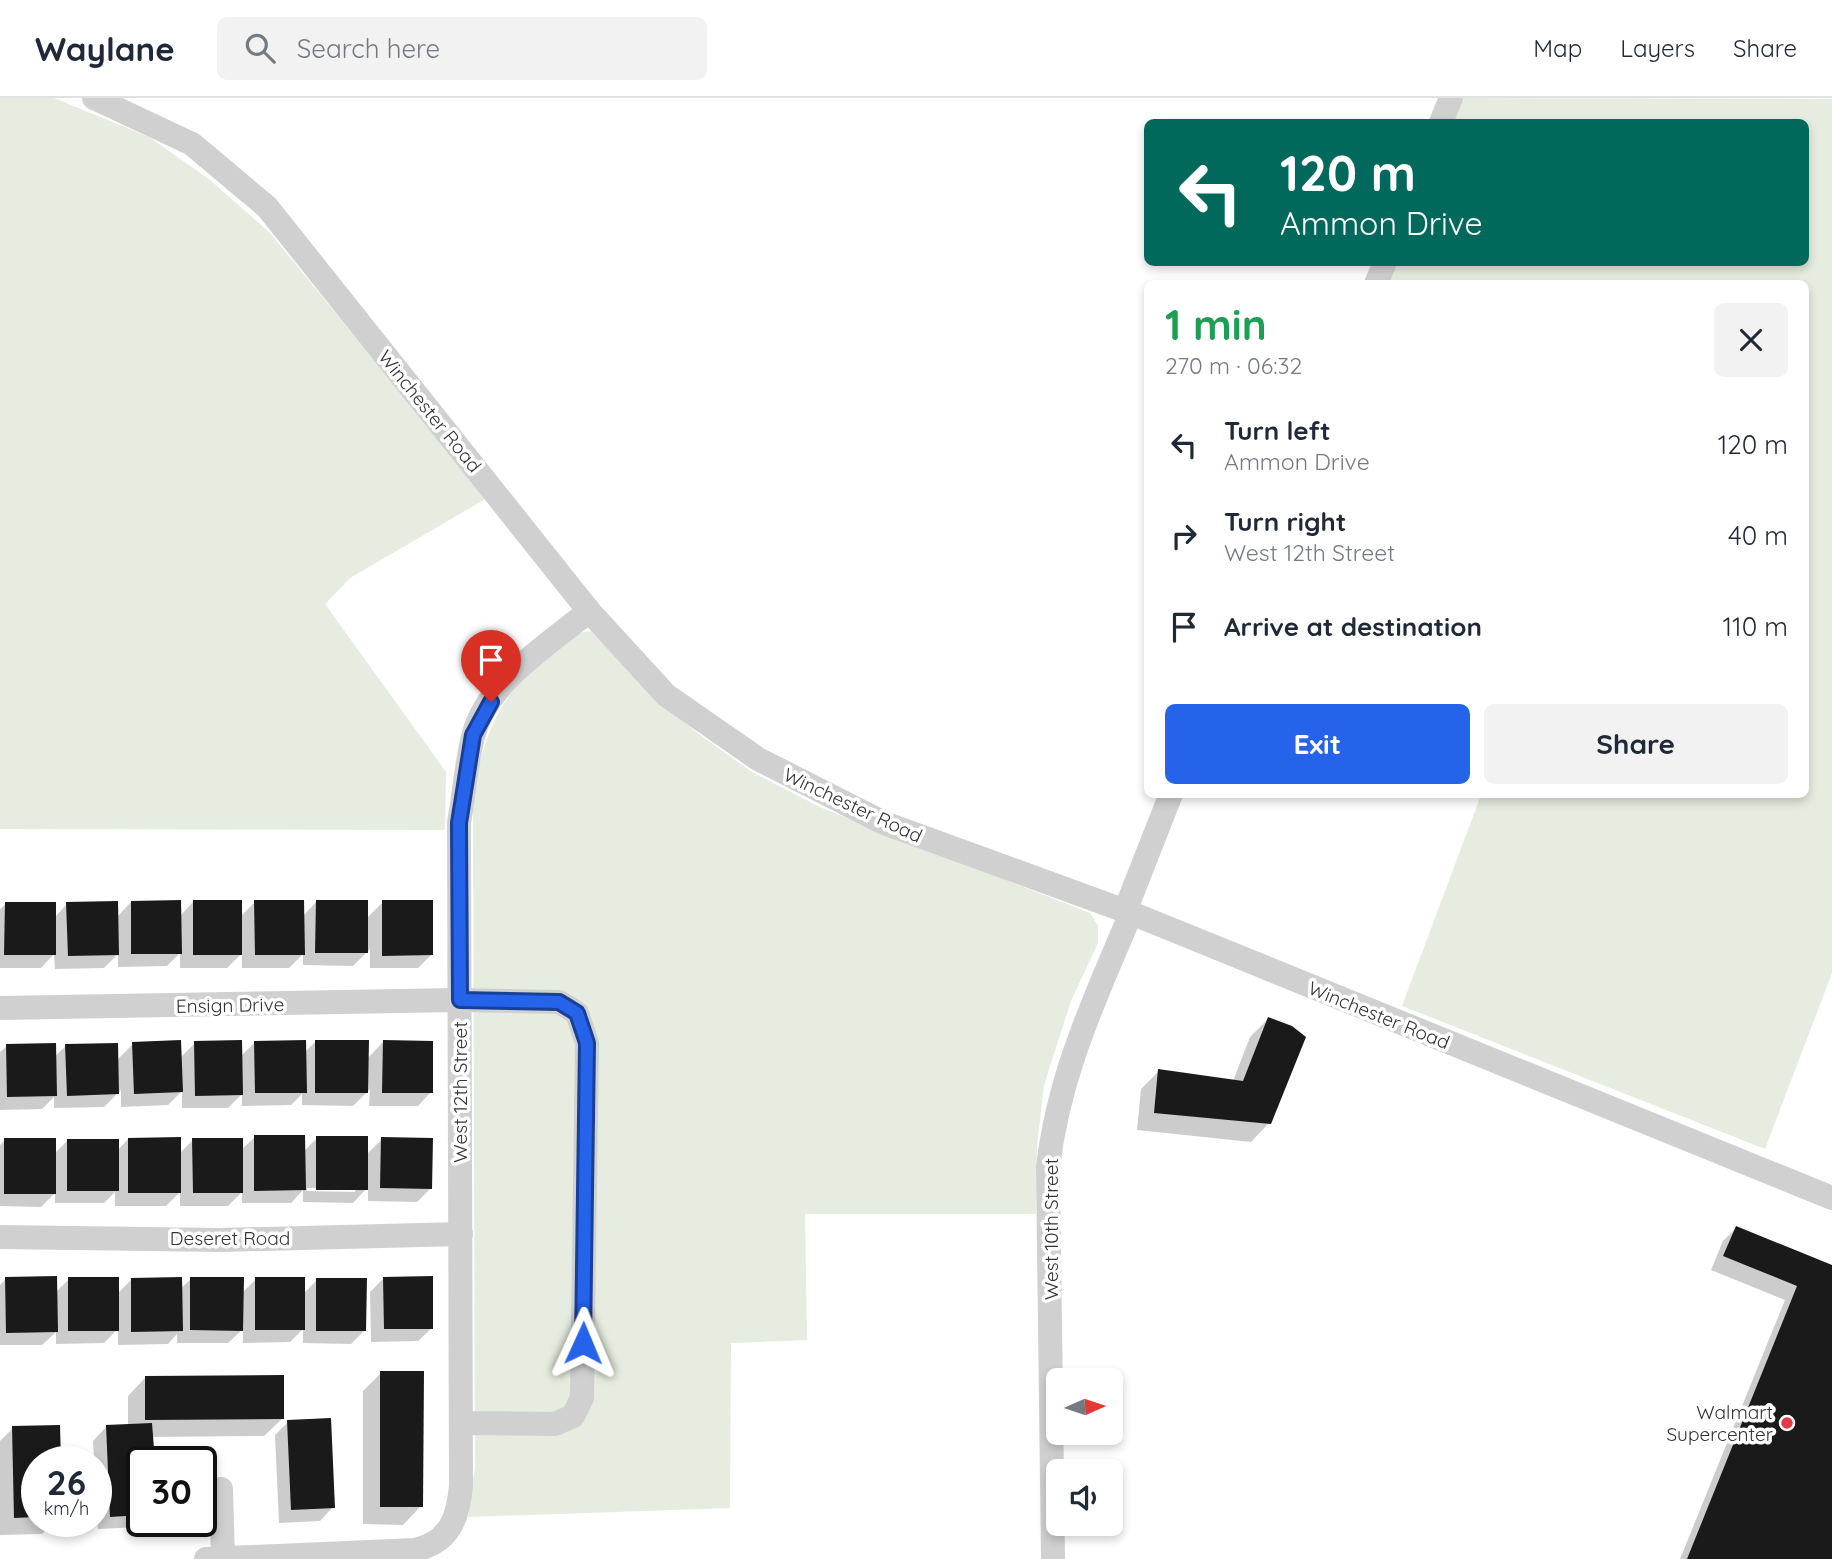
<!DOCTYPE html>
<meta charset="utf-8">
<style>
:root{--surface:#fff;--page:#f2f2f3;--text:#1f2937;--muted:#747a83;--line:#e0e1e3;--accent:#2563eb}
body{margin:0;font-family:Quicksand,sans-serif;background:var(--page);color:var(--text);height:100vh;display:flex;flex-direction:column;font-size:26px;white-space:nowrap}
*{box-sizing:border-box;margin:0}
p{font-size:23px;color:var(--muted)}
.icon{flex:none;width:38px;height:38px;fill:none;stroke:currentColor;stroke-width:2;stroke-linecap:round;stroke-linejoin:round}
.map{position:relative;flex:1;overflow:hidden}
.drawer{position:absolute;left:1144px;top:182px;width:665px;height:518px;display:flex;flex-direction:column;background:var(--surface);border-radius:10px;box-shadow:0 4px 10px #0003}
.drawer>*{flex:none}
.top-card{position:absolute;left:1144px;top:21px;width:665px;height:147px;border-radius:10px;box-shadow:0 4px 10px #0003;background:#00695c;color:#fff;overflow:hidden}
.needle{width:46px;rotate:87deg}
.fabs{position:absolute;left:1046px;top:1270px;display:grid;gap:14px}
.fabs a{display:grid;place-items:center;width:77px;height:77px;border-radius:10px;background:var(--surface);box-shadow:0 4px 10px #0003;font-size:35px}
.speed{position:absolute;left:21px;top:1348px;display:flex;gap:14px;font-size:35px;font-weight:700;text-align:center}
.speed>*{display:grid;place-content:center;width:91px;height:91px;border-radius:50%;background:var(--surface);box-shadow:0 4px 10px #0003;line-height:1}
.speed small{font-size:18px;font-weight:400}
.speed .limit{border:4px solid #111;border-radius:10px;background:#fff;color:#111}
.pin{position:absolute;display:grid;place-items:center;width:60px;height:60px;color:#fff;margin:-72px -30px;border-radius:50% 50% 50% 0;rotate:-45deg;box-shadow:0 0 7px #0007}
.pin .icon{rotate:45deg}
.me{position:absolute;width:77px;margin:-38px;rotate:1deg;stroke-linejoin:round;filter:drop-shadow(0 0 5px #0008)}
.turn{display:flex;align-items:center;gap:24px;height:147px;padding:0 21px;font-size:32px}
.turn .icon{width:91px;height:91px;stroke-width:2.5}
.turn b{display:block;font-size:49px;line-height:60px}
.round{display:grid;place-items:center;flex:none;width:74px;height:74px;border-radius:10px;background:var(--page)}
.headline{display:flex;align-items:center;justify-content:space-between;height:119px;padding:0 21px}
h1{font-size:42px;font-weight:700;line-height:52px;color:#1e9e55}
.primary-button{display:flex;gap:14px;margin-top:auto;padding:14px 21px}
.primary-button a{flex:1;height:80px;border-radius:10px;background:var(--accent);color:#fff;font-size:28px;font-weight:700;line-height:80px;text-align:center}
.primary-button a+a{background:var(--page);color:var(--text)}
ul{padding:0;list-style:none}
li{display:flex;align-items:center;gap:21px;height:91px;padding:0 21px}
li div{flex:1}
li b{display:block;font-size:26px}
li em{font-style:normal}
header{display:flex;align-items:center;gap:42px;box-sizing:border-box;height:98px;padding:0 35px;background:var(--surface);border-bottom:2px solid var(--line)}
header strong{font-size:33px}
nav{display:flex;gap:38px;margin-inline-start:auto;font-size:24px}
.search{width:490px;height:63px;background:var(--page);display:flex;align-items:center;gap:18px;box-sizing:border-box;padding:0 24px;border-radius:10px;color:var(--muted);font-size:26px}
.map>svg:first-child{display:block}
.green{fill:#e6ecdf}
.shadow{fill:#0003;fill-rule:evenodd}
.building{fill:#1a1a1a}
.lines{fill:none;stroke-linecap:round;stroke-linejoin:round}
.minor{stroke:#d0d0d0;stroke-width:24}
.route-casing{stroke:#184099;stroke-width:18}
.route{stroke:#2563eb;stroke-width:12}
.poi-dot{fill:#e63946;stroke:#fff;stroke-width:2.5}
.labels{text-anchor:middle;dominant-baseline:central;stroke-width:7;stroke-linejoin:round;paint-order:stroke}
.street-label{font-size:19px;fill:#333;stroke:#fff}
.poi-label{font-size:19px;fill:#333;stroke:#fff;text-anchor:end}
</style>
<header>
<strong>Waylane</strong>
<div class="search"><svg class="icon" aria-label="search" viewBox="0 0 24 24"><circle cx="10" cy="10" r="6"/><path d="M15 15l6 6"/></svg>Search here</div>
<nav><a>Map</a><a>Layers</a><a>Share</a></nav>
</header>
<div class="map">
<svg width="1832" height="1461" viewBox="0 0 1832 1461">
<rect width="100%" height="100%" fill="#fff"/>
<g class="green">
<path d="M0 0H54L149 39 209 81 270 135 487 400 350 480 325 506 446 674 445 732 0 731Z"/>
<path d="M1462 0 1832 1V875L1765 1051 1402 908 1481 697 1806 696V186H1388L1396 165 1806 164V24H1452Z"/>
<path d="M591 533 638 583 696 634 752 674 822 710 1090 815 1098 828V845L1071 903 1044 987 1037 1048 1036 1116H805L807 1242 731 1245 730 1410 468 1419 475 1369 473 696C486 631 498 600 549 556 564 544 572 535 591 533Z"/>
</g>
<g class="shadow">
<path d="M131 804 180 818 193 804 241 818 255 804 303 818 316 804 366 821 383 804 431 857 418 870H370V851L353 868 303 867V856L289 870H242V855L227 870H180V855L167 868 118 869V856L104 870 55 871 54 856 41 870H0V811L6 806 55 819 67 806 117 819Z"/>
<path d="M1268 921 1269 1025 1251 1044 1137 1032 1141 991 1159 973 1233 983 1250 939Z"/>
<path d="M316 943 367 961 383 944 431 994 418 1008H369L370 991 353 1008 302 1007V996L291 1007 242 1008V996L228 1010H182V993L168 1007 121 1009V992L104 1009 54 1010V999L42 1011 0 1012V954L7 948 54 959 66 948 117 962 133 946 180 960 195 945 241 958 255 944 304 955Z"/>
<path d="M255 1039 304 1053 317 1040 366 1057 382 1041 431 1090 417 1104 368 1103V1089L353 1105 303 1104V1092L291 1105H242V1094L228 1108H180V1094L166 1108H115V1094L104 1105H55V1095L41 1109 0 1108V1047L5 1042 54 1056 68 1042 117 1053 128 1041 179 1056 193 1042 241 1052ZM307 1090H355V1094L307 1093Z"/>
<path d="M1736 1130 1832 1169V1461H1680L1785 1202 1711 1172 1723 1143Z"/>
<path d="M384 1180 432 1230 418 1243 371 1244 370 1194Z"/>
<path d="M6 1181 55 1195 69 1181 117 1196 131 1182 180 1191 191 1181 242 1195 256 1181 304 1195 317 1182 365 1232 351 1246 303 1245V1231L290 1244 243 1245V1231L228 1245H177V1236L168 1246 118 1247V1231L104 1245 56 1246V1234L42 1247H0V1187Z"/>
<path d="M381 1275 421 1408 403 1427 363 1426V1293Z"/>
<path d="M146 1279 283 1320 264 1338 151 1339 153 1363H142V1423H148L142 1429 98 1431 93 1343 106 1329 128 1328V1298Z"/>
<path d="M288 1324 333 1409 320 1423 279 1425 275 1337Z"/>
<path d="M59 1329V1363H37V1423H55L42 1436 0 1437V1343L13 1330Z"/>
</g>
<g class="building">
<path d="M181 802 182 856H131V803Z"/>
<rect x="193" y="802" width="49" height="55"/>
<path d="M254 802H304L305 857H255Z"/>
<path d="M316 802H368V855H315Z"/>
<path d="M382 802H433V857L382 858Z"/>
<path d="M118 803 119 857 68 858 66 804Z"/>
<path d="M5 804H56V857H4Z"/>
<path d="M1268 919 1292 928 1306 939 1271 1026 1154 1015 1158 971 1243 983Z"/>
<path d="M181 942 183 994 134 996 132 944Z"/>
<path d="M242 942 243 997 195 998 194 943Z"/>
<path d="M306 942 307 995H255L254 943Z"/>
<path d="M315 942H369L368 995H315Z"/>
<path d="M383 942 433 943V995H382Z"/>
<path d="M56 945 57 998 7 999 6 946Z"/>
<path d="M118 945 119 996 67 998 65 946Z"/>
<path d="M254 1037H305L306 1092 254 1093Z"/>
<rect x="316" y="1038" width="52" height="54"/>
<path d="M181 1039V1095H128V1040Z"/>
<path d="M381 1039 433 1040 432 1091 380 1090Z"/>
<rect x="4" y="1040" width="52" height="56"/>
<path d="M192 1040H243V1095H193Z"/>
<rect x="67" y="1041" width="52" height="52"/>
<path d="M1736 1128 1832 1167V1461H1687L1797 1188 1723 1158Z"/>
<path d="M57 1178 58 1234 6 1235 5 1179Z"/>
<path d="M433 1178V1231H384L383 1179Z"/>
<rect x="68" y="1179" width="51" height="54"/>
<path d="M182 1179 183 1233 131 1234V1180Z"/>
<path d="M190 1179H244L243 1233 190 1232Z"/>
<rect x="255" y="1179" width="50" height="53"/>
<path d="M316 1180H367L366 1233H316Z"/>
<path d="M380 1273H424L423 1409H380Z"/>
<path d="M284 1277V1321L145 1322V1278Z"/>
<path d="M331 1320 335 1410 291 1412 287 1322Z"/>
<path d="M152 1325 155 1363H142V1417L110 1419 106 1327Z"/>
<path d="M60 1327 61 1363H37V1419L14 1420 12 1328Z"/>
</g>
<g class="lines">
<g class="minor">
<path d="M94 0 192 46 267 109 589 513 666 597 758 661 884 725 1131 815 1832 1100"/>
<path d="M1441 24 1451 0"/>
<path d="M1376 186 1385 164"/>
<path d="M1125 813 1171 696"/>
<path d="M0 910 459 902 559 904 577 915 587 945 582 1300 573 1318 555 1326 462 1325"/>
<path d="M0 1139 220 1142 461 1136"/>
<path d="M221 1391 223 1461"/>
<path d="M206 1461 415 1452C450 1444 458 1420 461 1388L459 725C464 697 466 667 473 639 486 584 548 547 589 513"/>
<path d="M1053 1461 1048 1069C1059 975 1095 901 1131 815"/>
</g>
</g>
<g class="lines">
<g class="route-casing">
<path id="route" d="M491 604 473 637 459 725 460 902 559 904 577 915 587 945 583 1245"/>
</g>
<use href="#route" class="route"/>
</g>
<circle class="poi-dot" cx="1787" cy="1325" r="7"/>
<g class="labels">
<g class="street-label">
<text transform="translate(430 313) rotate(51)">Winchester Road</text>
<text transform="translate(853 707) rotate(25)">Winchester Road</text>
<text transform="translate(230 907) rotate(-1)">Ensign Drive</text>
<text transform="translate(1379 917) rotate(22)">Winchester Road</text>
<text transform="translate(460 994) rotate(-90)">West 12th Street</text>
<text transform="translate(1051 1131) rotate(-90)">West 10th Street</text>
<text x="230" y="1140">Deseret Road</text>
</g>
<g class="poi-label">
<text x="1773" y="1314">Walmart<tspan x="1773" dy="22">Supercenter</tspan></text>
</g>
</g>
</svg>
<div class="fabs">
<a><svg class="needle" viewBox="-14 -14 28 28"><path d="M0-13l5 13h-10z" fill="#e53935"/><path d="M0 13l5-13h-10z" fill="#747a83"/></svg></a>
<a><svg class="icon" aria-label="sound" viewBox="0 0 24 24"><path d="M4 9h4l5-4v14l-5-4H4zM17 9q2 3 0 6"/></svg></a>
</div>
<div class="speed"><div>26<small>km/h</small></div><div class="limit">30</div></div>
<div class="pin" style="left:491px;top:604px;background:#d93025"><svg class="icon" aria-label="arrive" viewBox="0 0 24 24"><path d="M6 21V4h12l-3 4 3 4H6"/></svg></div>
<svg class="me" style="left:583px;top:1245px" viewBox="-20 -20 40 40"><path d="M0-17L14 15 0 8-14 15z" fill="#2563eb" stroke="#fff" stroke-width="4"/></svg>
<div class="top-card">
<div class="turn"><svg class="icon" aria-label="left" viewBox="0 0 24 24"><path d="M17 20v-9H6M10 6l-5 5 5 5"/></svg><div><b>120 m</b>Ammon Drive</div></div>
</div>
<section class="drawer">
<div class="headline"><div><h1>1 min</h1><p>270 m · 06:32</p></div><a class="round"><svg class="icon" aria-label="close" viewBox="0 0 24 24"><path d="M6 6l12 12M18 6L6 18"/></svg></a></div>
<ul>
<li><svg class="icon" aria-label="left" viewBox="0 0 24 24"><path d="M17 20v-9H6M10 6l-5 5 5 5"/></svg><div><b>Turn left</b><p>Ammon Drive</p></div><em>120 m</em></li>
<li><svg class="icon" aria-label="right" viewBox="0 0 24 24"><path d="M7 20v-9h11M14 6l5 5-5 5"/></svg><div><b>Turn right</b><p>West 12th Street</p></div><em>40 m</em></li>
<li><svg class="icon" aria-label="arrive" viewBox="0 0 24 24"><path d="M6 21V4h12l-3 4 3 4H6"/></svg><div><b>Arrive at destination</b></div><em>110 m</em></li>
</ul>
<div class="primary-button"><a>Exit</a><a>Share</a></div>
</section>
</div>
